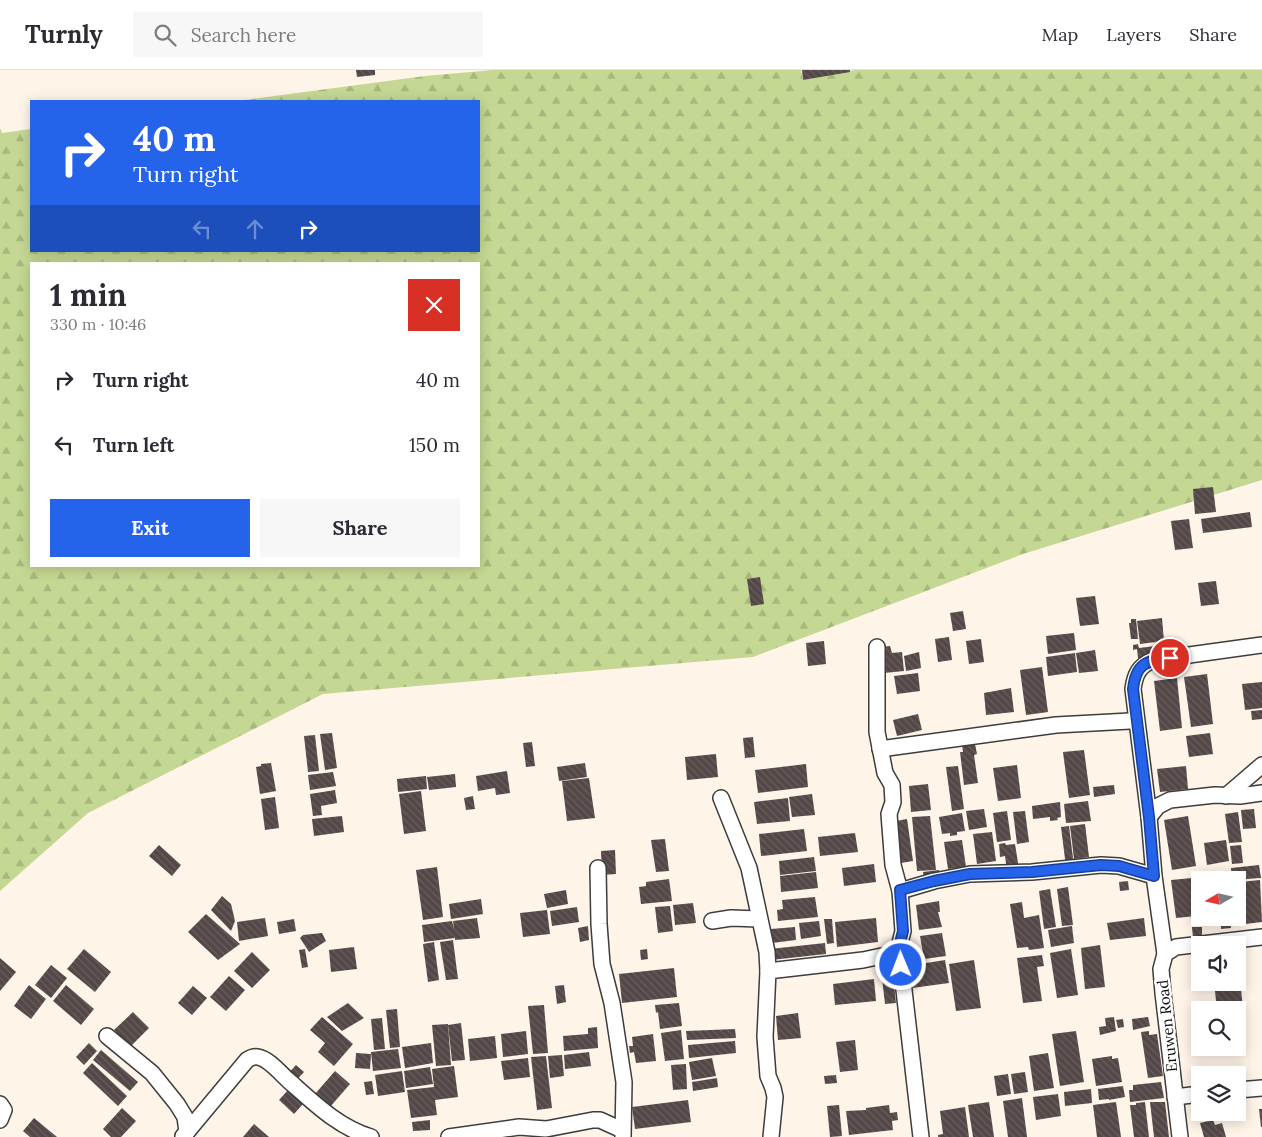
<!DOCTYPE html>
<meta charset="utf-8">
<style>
:root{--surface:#fff;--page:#f7f7f7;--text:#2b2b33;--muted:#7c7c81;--line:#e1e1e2;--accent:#2563eb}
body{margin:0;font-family:Lora,serif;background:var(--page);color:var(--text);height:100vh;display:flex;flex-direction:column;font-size:19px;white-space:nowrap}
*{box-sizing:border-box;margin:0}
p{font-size:16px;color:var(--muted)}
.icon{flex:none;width:28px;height:28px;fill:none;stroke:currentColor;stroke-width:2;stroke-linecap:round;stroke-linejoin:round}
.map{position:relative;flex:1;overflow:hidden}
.sheet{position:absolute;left:30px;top:192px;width:450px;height:305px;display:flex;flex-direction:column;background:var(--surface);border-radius:0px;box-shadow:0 2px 12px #0003}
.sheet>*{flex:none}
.top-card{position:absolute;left:30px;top:30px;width:450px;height:152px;border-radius:0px;box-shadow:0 2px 12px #0003;background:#2563eb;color:#fff;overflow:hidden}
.needle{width:32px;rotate:261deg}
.fabs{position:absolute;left:1191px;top:801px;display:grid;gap:10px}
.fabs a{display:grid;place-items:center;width:55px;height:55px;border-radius:0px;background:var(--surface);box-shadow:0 2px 12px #0003;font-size:25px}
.pin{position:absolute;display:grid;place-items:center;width:42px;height:42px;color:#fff;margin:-21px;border:2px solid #fff;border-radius:50%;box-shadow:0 1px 5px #0007}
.me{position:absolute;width:55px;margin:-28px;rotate:359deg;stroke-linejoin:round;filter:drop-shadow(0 0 4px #0008)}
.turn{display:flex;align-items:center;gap:18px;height:105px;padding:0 20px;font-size:22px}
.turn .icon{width:65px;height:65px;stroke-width:2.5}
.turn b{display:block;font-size:35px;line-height:42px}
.lanes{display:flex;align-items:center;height:48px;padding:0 20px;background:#0003;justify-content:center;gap:25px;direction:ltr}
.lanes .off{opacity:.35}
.round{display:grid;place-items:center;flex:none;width:52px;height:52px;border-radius:0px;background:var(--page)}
.summary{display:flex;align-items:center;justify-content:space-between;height:85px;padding:0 20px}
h1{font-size:30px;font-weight:700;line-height:38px}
.button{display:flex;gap:10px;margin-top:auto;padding:10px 20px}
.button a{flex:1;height:58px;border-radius:0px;background:var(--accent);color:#fff;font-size:20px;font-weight:700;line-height:58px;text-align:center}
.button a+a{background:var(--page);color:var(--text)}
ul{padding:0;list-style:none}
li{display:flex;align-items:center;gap:15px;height:65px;padding:0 20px}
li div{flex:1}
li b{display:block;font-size:19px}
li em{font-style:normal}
header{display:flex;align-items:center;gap:30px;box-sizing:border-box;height:70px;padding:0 25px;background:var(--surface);border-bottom:1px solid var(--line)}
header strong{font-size:24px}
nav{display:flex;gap:28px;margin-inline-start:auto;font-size:18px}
.search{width:350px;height:45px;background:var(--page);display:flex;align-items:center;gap:12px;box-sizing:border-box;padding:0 18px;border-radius:0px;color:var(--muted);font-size:19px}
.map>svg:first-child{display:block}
.forest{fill:url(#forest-firs);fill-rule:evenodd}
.building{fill:url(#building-back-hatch)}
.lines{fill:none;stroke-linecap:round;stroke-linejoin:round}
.minor-casing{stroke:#3d3d3d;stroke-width:18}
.minor{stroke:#fff;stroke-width:15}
.route-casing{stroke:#184099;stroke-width:12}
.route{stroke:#2563eb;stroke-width:9}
.labels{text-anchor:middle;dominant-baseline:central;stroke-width:5;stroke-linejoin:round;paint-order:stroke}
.street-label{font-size:15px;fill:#0a0a0a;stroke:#fff}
</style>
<header>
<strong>Turnly</strong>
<div class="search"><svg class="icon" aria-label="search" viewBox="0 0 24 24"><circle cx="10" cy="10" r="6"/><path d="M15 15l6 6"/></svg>Search here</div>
<nav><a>Map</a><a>Layers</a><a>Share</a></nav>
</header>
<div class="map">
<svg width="1262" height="1067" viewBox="0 0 1262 1067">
<defs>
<pattern id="forest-firs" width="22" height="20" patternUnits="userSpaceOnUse" patternTransform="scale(1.25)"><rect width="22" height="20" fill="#c4d893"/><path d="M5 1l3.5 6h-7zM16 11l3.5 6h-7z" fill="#a7b87d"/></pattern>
<pattern id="building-back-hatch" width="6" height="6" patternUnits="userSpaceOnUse" patternTransform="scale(1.25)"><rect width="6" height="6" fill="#534847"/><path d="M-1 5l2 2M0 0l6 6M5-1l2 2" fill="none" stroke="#675e5d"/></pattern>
</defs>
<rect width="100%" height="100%" fill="#fff4e8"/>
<path class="forest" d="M493 0H801L803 10 855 0H1262V410L1023 484 753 587 323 624 88 743 0 821V58L2 63 31 59V181H479V31H237L425 6ZM31 194H479V496H31Z"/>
<g class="building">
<path d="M356 0H375V5L357 7Z"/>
<path d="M802 0H850V2L803 10Z"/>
<path d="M1213 417 1216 442 1195 444 1193 419Z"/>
<path d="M1250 442 1252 457 1203 463 1201 449Z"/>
<path d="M1189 449 1193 478 1175 480 1171 451Z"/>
<path d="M760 507 764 534 751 536 747 509Z"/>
<path d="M1216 511 1219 534 1201 536 1198 513Z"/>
<path d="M1095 526 1099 554 1080 556 1076 528Z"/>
<path d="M963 541 966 559 953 561 950 543Z"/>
<path d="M1162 548 1164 571 1140 574 1137 551Z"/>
<path d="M1131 549H1136L1138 569H1131L1129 553H1131Z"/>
<path d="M1074 563 1076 580 1048 584 1046 566Z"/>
<path d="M949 567 952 590 938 592 935 569Z"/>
<path d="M981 569 984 592 969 594 966 571Z"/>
<path d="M824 571 826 594 808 596 806 573Z"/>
<path d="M1138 574 1139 578 1163 575 1164 585 1138 588 1137 579 1133 580V575Z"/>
<path d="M890 576 892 583 902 582 904 601 884 603 881 577Z"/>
<path d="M1095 580 1098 601 1079 603 1076 583Z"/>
<path d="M919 582 921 598 906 601 904 586Z"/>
<path d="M1075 583 1077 602 1048 606 1046 587Z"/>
<path d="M1042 597 1048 642 1026 645 1020 600Z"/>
<path d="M918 603 920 621 897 624 894 606Z"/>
<path d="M1207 604 1213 654 1191 657 1184 607Z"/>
<path d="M1177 608 1182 658 1160 661 1154 611Z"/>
<path d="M1262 612V638L1245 640 1242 614Z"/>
<path d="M1011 618 1014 642 986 645 984 623Z"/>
<path d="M1262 640V649L1252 650 1251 641Z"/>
<path d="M918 644 922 660 897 666 893 650Z"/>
<path d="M332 663 337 698 325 700 320 664Z"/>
<path d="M1210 663 1213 684 1189 687 1186 666Z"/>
<path d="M315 665 319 701 308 702 304 666Z"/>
<path d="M753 667 755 687 745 688 743 668Z"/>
<path d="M532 672 535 696 526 697 523 673Z"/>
<path d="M975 674 977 684 974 685 978 713 964 715 960 682H963L962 675Z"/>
<path d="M1084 680 1090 725 1069 728 1063 682Z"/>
<path d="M716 684 718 707 687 710 685 687Z"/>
<path d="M271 693 276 721 260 724 256 697 261 696V694Z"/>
<path d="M585 693 587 707 559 711 557 697Z"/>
<path d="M806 694 808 717 758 723 755 700Z"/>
<path d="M1017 695 1021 728 998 731 993 698Z"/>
<path d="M958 696 964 739 952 741 946 697Z"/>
<path d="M1186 696 1188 719 1160 722 1157 699Z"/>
<path d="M507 701 510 723 496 725 495 718 478 721 476 706Z"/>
<path d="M333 702 336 716 310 720 308 705Z"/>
<path d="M455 704 456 717 429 720 427 707Z"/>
<path d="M426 706 427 719 398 722 397 709Z"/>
<path d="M589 708 595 748 567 751 562 711Z"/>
<path d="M928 714 931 740 911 742 909 716Z"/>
<path d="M1114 715 1115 724 1094 727 1093 717Z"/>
<path d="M335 720 337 733 321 736 322 745 313 746 310 724Z"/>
<path d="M421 721 426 761 404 764 399 724Z"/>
<path d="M812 724 815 745 792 747 789 727Z"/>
<path d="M473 726 475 739 466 740 464 728Z"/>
<path d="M275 727 279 758 265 760 261 729Z"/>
<path d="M788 728 790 751 757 754 754 732Z"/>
<path d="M1088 731 1091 751 1066 753 1064 734Z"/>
<path d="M1060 732 1061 747 1057 748 1058 750 1050 751V747L1033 749 1032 736Z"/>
<path d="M984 739 987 757 969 760 966 741Z"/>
<path d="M1254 739 1256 758 1243 759 1241 740Z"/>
<path d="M1007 741 1011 770 997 772 993 743Z"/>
<path d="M1025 741 1029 772 1017 774 1013 742Z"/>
<path d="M1238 742 1242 772 1229 773 1225 744Z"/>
<path d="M962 743 965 761 957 762V765L950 766V763L942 764 939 747Z"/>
<path d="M342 746 344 762 314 766 312 749Z"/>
<path d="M930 746 936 800 917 801 912 747Z"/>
<path d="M1188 746 1196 796 1172 800 1164 750Z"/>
<path d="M907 749 913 791 901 793 896 751Z"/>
<path d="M1085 754 1089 787 1074 789 1070 756Z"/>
<path d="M1069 756 1074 796 1066 797 1061 757Z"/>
<path d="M804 759 807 781 761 786 759 764Z"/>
<path d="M992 762 996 791 977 794 973 764Z"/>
<path d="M855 763 858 782 820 786 818 767Z"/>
<path d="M665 769 669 801 656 802 651 770Z"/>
<path d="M962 770 966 797 948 799 944 772Z"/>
<path d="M1226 770 1229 791 1207 795 1204 773Z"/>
<path d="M1005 773 1006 775 1015 774 1019 799 1007 801 1005 786 1000 787 999 774Z"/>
<path d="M159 775 181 795 172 806 149 786Z"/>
<path d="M1241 775 1243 793 1232 794 1230 776Z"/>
<path d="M615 780 616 804 602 805 601 781Z"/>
<path d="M814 787 816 801 780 805 779 791Z"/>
<path d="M874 794 876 812 844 816 842 798Z"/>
<path d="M1259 795 1261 808 1232 810 1231 798Z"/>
<path d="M437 797 443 847 423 850 416 800Z"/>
<path d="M939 800 940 808 924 810 923 802Z"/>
<path d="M816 802 818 818 781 822 780 806Z"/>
<path d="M1192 808 1196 846 1176 848 1171 810Z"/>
<path d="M669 809 672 831 641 834 639 817 646 816V812Z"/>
<path d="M1260 810 1262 852 1245 854 1240 812Z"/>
<path d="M1128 811 1129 820 1120 821 1119 812Z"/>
<path d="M1068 817 1073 855 1062 856 1057 819Z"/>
<path d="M1050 819 1056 857 1044 859 1039 821Z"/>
<path d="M566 820 568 834 547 838 544 824Z"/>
<path d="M222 826 231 834 235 851 231 861 211 840Z"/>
<path d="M815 827 818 847 778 851 777 840 783 839 782 830Z"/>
<path d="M481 829 483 844 451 849 449 834Z"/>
<path d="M939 831 940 842H938L942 857 919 860 916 835Z"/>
<path d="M1022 832 1024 848 1039 845 1044 878 1029 880 1028 877 1017 878 1010 834Z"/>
<path d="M693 833 696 853 675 855 673 835Z"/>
<path d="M670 836 673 861 658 863 655 837Z"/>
<path d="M577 837 579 852 552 856 550 841Z"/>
<path d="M547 840 550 864 523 867 520 843Z"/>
<path d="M206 844 240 874 218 890 188 862Z"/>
<path d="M265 848 268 866 239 871 237 852Z"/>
<path d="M477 848 480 868 455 870V868L424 872 422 855 452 851 454 859 453 851Z"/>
<path d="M876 848 878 872 837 877 835 852Z"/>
<path d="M1144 848 1146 866 1110 870 1107 853Z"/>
<path d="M1208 848H1230L1231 858 1221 859V853L1208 855Z"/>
<path d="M294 849 296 861 279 864 277 852Z"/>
<path d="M824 849H832L834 873 827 874Z"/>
<path d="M819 851 821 866 801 869 799 853Z"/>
<path d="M588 856 589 870 580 872 578 858Z"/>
<path d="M1072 856 1074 873 1051 877 1048 860Z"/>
<path d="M795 857 796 870 772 873 771 859Z"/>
<path d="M1192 857H1202V868H1193Z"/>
<path d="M322 863 326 871 309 882 300 868 303 865Z"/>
<path d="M942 863 946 886 924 889 920 866Z"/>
<path d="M453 870 458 909 446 910 440 872Z"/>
<path d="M434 872 439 910 428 912 423 874Z"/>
<path d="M825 873 826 884 771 890 770 879Z"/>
<path d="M1100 875 1105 917 1085 919 1081 878Z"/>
<path d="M354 877 357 899 331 902 329 880Z"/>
<path d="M84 879 111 902 95 922 67 899Z"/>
<path d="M305 879 308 897 302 898 299 880Z"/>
<path d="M647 879 648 889 641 890 640 880Z"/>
<path d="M1071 879 1078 925 1057 928 1050 883Z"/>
<path d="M252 882 270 900 252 918 234 901Z"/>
<path d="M1042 885 1044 896 1037 897 1042 931 1023 933 1017 888Z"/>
<path d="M0 888 16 902 0 921Z"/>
<path d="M945 890 949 913 912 918 908 896Z"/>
<path d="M974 890 981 938 956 941 949 894Z"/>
<path d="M51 895 67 908 51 928 35 915Z"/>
<path d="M674 898 677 927 622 933 619 904Z"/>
<path d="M229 906 245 920 226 941 210 927Z"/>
<path d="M893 907 896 933 885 934 882 908Z"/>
<path d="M874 909 876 931 835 935 833 914Z"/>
<path d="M1238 911H1240L1243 938 1217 940 1214 912H1238Z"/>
<path d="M29 915 46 929 31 949 14 936Z"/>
<path d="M66 915 94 939 81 955 53 931Z"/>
<path d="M564 915 566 932 557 934 555 916Z"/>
<path d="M193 916 207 928 192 945 178 933Z"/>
<path d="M348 933 364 948 342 961 327 947Z"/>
<path d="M679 933 682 956 660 959 658 942 656 943 655 935Z"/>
<path d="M544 935 548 983 533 984 528 936Z"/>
<path d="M397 939 400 977 390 978 386 940Z"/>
<path d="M133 942 149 958 130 977 114 960Z"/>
<path d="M798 943 801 968 778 970 776 946Z"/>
<path d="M322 947 353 974 334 996 318 982 325 973 310 960Z"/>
<path d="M1114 947 1116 961 1100 965 1099 957 1106 956 1105 948Z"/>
<path d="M1148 947 1150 956 1133 960 1132 949Z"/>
<path d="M382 948 385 979 374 980 371 949Z"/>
<path d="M1123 949 1124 957 1118 958 1116 950Z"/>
<path d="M461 953 465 990 452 991 448 955Z"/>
<path d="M448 954 451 995 436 996 432 955Z"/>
<path d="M597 957 598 978 564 981 563 966 588 964V958Z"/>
<path d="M735 959 736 968 687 970 686 961Z"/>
<path d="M681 960 684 989 665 991 661 963Z"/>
<path d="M526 961 528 984 503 987 501 964Z"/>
<path d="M1076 961 1084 1012 1060 1016 1052 964Z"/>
<path d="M1149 961V965L1157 964 1163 1006 1148 1008 1141 962Z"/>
<path d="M653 964 656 991 636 993 634 982 630 983 629 976H633L632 967Z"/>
<path d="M495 966 497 988 470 991 468 969Z"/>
<path d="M855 970 858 1000 840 1002 836 972Z"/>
<path d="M735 971 736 983 689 988 688 975Z"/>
<path d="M89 973 97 981 84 995 76 987Z"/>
<path d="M431 973 433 993 405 998 402 977Z"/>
<path d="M398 979 401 998 373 1001 371 982Z"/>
<path d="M101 980 138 1012 130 1021 93 990Z"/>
<path d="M589 982 591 996 565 999 564 985Z"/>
<path d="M356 983 371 984 370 999 355 998Z"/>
<path d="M1048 983 1054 1018 1034 1021 1029 986Z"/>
<path d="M562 985 564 1006 550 1008 548 986Z"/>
<path d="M546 986 552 1038 537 1040 531 987Z"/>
<path d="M1112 986V989L1118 988 1122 1012 1096 1016 1092 989Z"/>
<path d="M528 988 530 1007 504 1010 501 991Z"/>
<path d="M712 988 716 1006 692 1010 689 992Z"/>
<path d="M92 993 127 1026 118 1036 83 1003Z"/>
<path d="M686 994 687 1019 673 1020 671 995Z"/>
<path d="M296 995 304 1002 294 1013 286 1006Z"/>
<path d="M454 996 458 1027 435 1030 437 1045 411 1048 407 1020 434 1017 432 999Z"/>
<path d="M430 997 433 1014 406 1018 404 1001Z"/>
<path d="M335 1001 350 1014 330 1037 315 1024Z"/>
<path d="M402 1001 405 1022 378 1026 375 1005Z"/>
<path d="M1025 1002 1028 1022 1014 1024 1011 1004Z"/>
<path d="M1008 1004 1011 1024 997 1026 994 1006Z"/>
<path d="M836 1005 837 1013 825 1014 824 1006Z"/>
<path d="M717 1008 718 1017 693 1021 692 1012Z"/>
<path d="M372 1011 374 1024 366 1025 364 1012Z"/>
<path d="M1161 1012 1164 1028 1130 1032 1129 1020H1133V1015Z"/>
<path d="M1123 1016 1125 1027 1109 1030V1029L1099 1030 1098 1019Z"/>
<path d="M1091 1019 1092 1033 1065 1036 1064 1022Z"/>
<path d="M288 1020 303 1034 294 1044 279 1030Z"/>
<path d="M1058 1024 1061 1046 1036 1050 1033 1027Z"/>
<path d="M1022 1028 1027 1067H1008L1003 1031Z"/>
<path d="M688 1030 691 1052 635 1059 632 1037Z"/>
<path d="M989 1032 994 1067H973L968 1035Z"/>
<path d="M1116 1032 1121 1067H1097L1093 1035Z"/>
<path d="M1145 1032 1149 1067H1134L1130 1035H1136V1033Z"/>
<path d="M1150 1032H1165L1169 1067H1154Z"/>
<path d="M839 1035 842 1066 830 1067 827 1036Z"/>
<path d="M889 1035 890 1043 897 1042 898 1050 892 1051 893 1060 849 1065 846 1041 866 1040V1038Z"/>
<path d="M965 1037 969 1067H938V1065L943 1064 940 1041Z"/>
<path d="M122 1038 136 1051 121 1067H111L103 1059Z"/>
<path d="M1259 1039H1262V1057H1261Z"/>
<path d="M34 1048 57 1067H30L23 1061Z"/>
<path d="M430 1050V1060L413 1061 412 1052Z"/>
<path d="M1213 1050 1215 1055 1222 1053 1226 1067H1204L1200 1053Z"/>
<path d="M254 1054 269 1067H243Z"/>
</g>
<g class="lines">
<g class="minor-casing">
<g id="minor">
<path d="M877 577V662L885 703 892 715 893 732 889 744 893 795 900 821 903 861 899 877 921 1067"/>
<path d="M880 679 1056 655 1130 651"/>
<path d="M1226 726 1262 695"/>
<path d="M721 728 749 798 767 882 768 901"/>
<path d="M1149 747 1158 736 1170 730 1215 725 1240 726 1262 723"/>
<path d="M598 798 599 854 602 894 612 933 624 1012 623 1067"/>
<path d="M900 821 934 811 970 804 1032 802 1101 795 1119 796 1154 806"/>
<path d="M712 851 731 848 759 849"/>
<path d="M1165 884 1154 806 1149 747 1133 619C1135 604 1139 596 1153 590L1262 575"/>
<path d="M107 966 152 1003 177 1034 185 1047 187 1062 183 1066"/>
<path d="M1238 1020 1262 1018"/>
<path d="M1175 1027 1200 1024"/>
<path d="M0 1034 4 1040 0 1050"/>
<path d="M187 1062 247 990C250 988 253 986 258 987 269 989 280 1003 288 1010 314 1033 338 1057 371 1067"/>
<path d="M449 1067 519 1057 546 1059 593 1050H600L622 1060"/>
<path d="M771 1067 775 1027 773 1018 768 1006 765 967 768 901 863 890 891 884 899 877"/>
<path d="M1180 1067 1163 923 1161 899 1165 884 1176 877 1262 867"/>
</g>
</g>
<use href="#minor" class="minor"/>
</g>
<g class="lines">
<g class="route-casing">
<path id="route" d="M901 895 899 877 903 861 900 820 934 811 970 804 1032 802 1101 795 1119 796 1154 806 1149 747 1133 619C1136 593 1146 591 1170 588"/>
</g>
<use href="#route" class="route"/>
</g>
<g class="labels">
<g class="street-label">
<text transform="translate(1167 956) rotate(-96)">Eruwen Road</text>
</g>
</g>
</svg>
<div class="fabs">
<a><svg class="needle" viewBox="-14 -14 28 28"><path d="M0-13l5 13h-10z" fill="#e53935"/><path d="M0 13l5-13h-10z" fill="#7c7c81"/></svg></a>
<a><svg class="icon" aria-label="sound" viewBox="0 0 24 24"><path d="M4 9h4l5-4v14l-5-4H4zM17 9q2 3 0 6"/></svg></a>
<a><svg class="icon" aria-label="search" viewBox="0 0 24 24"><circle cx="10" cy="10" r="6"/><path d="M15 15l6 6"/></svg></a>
<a><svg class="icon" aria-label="layers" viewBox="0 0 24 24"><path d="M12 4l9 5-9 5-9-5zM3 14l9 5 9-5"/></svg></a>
</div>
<div class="pin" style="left:1170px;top:588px;background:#d93025"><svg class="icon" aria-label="arrive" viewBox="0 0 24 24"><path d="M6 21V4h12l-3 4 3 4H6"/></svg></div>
<svg class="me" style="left:901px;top:895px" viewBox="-20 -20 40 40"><circle r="17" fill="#2563eb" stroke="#fff" stroke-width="3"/><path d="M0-11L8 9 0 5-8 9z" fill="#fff"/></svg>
<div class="top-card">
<div class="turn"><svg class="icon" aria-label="right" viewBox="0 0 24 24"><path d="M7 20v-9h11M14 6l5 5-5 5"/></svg><div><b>40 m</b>Turn right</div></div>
<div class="lanes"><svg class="icon off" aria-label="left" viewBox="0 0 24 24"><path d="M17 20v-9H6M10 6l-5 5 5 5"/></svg><svg class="icon off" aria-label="ahead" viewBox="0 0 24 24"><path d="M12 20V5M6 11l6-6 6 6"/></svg><svg class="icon" aria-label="right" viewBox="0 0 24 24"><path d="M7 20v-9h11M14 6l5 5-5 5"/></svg></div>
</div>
<section class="sheet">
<div class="summary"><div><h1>1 min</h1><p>330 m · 10:46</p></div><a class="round" style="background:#d93025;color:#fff"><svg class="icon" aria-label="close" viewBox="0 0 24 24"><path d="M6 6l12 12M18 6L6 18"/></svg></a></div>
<ul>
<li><svg class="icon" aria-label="right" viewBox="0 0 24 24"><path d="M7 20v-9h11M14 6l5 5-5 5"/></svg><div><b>Turn right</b></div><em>40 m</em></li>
<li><svg class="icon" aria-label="left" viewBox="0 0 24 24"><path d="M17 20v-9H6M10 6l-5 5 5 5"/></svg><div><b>Turn left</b></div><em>150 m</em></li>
</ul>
<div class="button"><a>Exit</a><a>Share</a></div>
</section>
</div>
